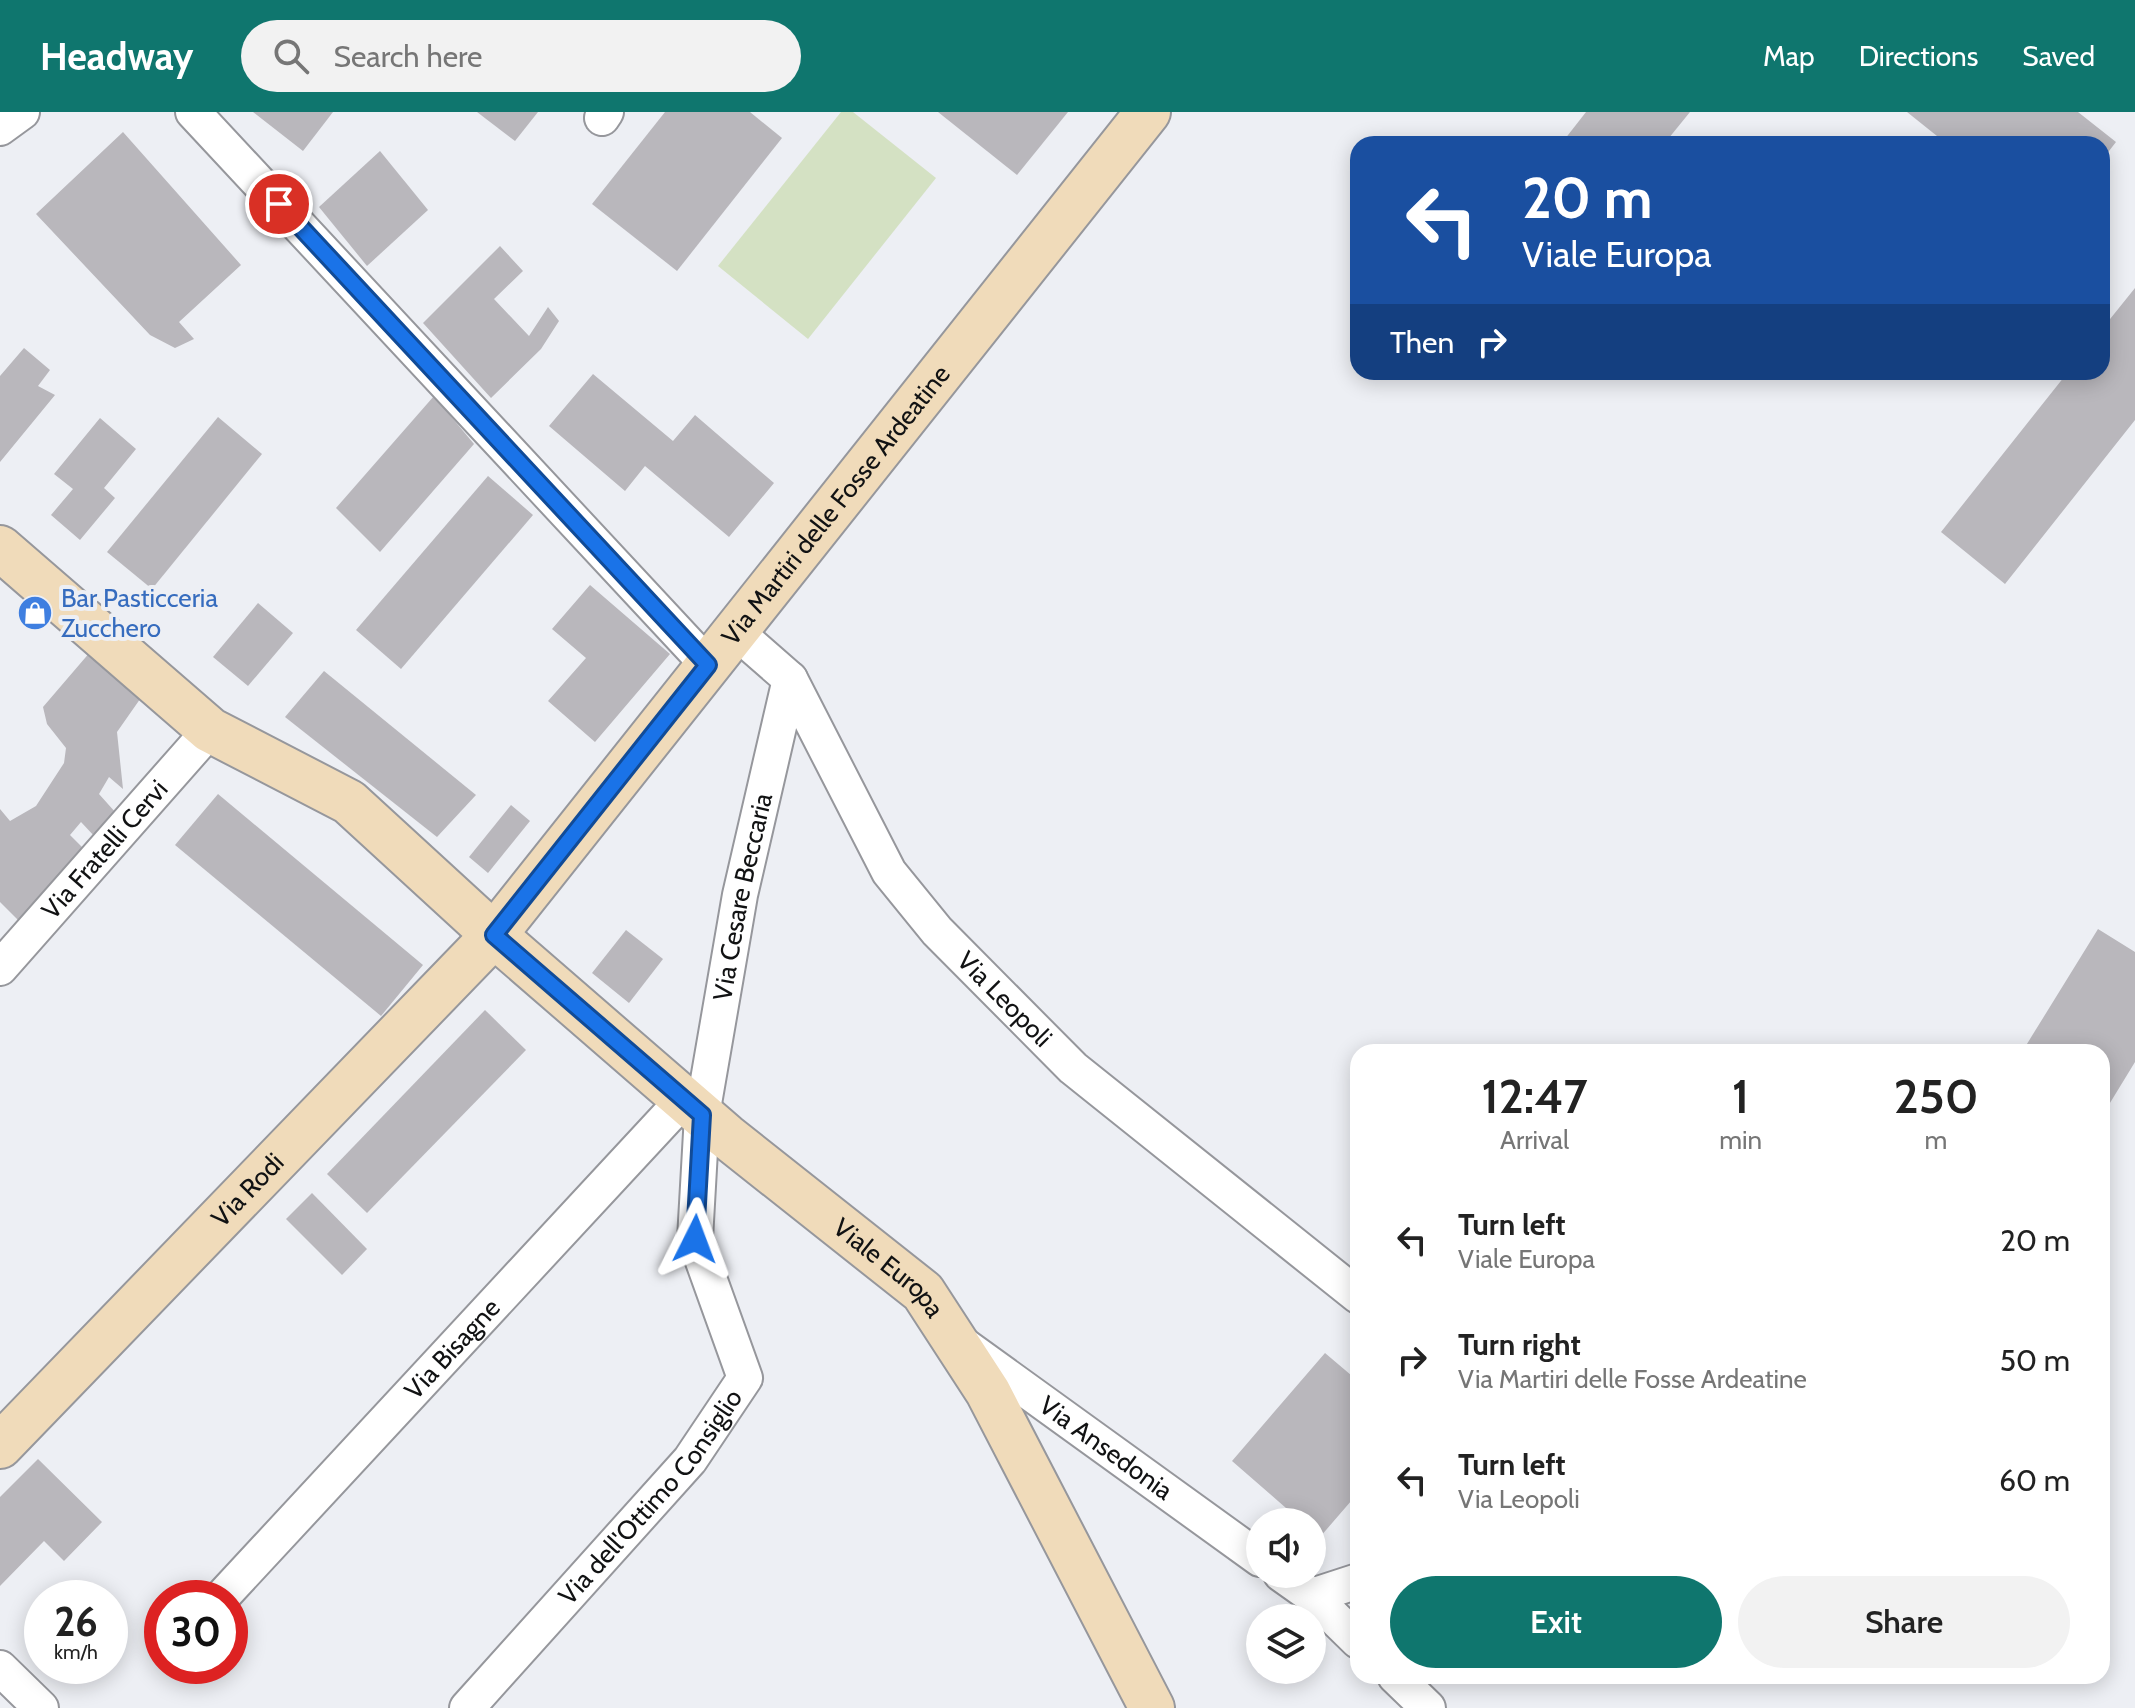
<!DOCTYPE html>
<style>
:root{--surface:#fff;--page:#f2f2f2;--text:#222;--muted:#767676;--accent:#0f766e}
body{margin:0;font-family:Cabin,sans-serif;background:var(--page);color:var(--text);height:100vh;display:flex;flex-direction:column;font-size:30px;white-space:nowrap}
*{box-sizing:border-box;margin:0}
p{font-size:26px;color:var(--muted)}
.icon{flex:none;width:44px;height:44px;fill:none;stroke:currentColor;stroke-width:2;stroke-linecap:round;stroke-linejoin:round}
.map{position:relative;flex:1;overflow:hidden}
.drawer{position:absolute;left:1350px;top:932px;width:760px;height:640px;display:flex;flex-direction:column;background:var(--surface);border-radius:24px;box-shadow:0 4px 20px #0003}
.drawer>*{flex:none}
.guide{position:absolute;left:1350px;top:24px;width:760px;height:244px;border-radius:24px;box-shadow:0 4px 20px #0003;background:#1a4fa0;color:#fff;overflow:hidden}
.controls{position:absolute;left:1246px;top:1396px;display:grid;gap:16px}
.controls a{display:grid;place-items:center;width:80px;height:80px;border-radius:50%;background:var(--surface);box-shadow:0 4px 20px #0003;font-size:40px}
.speed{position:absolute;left:24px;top:1468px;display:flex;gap:16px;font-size:40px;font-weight:700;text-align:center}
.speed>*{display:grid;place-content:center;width:104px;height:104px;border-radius:50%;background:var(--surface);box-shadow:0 4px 20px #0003;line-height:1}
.speed small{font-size:20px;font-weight:400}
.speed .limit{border:12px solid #d22;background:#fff;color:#111}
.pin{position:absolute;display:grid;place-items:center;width:68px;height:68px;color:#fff;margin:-34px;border:4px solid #fff;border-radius:50%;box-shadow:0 2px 8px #0007}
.me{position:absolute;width:88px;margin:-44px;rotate:3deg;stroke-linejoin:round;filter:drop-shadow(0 0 6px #0008)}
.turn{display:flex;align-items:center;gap:28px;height:168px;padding:0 40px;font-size:36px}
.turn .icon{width:104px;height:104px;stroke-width:2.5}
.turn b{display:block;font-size:56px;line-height:68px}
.then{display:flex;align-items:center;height:76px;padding:0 40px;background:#0003;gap:16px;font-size:30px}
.eta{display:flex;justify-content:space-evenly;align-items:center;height:136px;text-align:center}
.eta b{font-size:48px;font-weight:600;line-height:56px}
.cta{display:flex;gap:16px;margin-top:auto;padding:16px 40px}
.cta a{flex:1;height:92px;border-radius:48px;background:var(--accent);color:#fff;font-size:32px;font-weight:600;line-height:92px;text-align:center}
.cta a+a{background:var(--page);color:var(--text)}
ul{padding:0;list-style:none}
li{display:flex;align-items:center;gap:24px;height:120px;padding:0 40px}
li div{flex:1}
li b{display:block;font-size:30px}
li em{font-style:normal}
header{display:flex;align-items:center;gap:48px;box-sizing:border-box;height:112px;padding:0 40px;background:var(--accent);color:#fff}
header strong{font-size:38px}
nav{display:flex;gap:44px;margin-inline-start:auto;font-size:28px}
.search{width:560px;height:72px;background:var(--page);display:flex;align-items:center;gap:20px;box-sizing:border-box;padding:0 28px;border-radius:44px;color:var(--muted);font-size:30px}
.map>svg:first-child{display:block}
.green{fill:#d4e1c3}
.building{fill:#b9b7bc}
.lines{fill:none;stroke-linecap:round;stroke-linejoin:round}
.street-casing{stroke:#96979c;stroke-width:38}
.secondary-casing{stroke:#96979c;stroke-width:48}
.street{stroke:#fff;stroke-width:34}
.secondary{stroke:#f0dbba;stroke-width:44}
.route-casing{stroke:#114b97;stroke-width:20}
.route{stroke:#1a73e8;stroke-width:14}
.labels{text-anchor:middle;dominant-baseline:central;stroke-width:8;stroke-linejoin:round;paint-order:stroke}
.street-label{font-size:26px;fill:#111213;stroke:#edeff4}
.shop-label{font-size:26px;fill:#366cbe;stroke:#edeff4;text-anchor:start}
</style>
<header>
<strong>Headway</strong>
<div class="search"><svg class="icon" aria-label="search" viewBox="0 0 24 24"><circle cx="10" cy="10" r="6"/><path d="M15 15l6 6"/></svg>Search here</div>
<nav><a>Map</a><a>Directions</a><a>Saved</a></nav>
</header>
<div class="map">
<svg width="2135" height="1596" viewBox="0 0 2135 1596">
<rect width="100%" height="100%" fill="#edeff4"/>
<path class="green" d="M841 0H853L936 66 808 227 718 154Z"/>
<g class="building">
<path d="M253 0H333L303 39Z"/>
<path d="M477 0H538L515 29Z"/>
<path d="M665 0H750L782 26 677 159 592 92Z"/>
<path d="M938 0H1068L1017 63Z"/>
<path d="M1586 0H1690L1664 32H1561Z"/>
<path d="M1907 0H2078L2116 30 2102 48V32H1947Z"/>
<path d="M123 20 241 153 179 210 194 227 175 236 150 223 36 102Z"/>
<path d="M380 39 428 98 367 154 319 95Z"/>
<path d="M500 134 523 159 494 187 529 224 548 195 559 209 541 237 491 286 423 211Z"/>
<path d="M2135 176V308L2005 472 1941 420 2068 260H2102V217Z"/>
<path d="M24 236 50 258 38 274 55 283 0 350V264Z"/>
<path d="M593 262 673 329 695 303 774 371 729 425 645 354 625 379 549 314Z"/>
<path d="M434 284 474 332 380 440 336 396Z"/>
<path d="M218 305 262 342 152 477 107 440Z"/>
<path d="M100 306 136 337 104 376 115 386 80 428 51 403 73 377 54 362Z"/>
<path d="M488 364 533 403 401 557 356 518Z"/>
<path d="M590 473 670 542 595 630 548 589 586 546 552 517Z"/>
<path d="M258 491 293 521 248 574 213 545Z"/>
<path d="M91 539 145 580 117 620 123 677 109 665 99 682 116 701 96 726 81 710 70 723 84 737 20 810 0 790V697L10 709 36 694 64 651 66 636 47 612 43 595Z"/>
<path d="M324 559 476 683 437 725 285 605Z"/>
<path d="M218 682 423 853 381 904 175 733Z"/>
<path d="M511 693 530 709 488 761 469 745Z"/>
<path d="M2098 817 2135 840V950L2102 1004V940H2022Z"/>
<path d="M626 818 663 847 629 891 592 861Z"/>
<path d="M485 898 526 938 367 1101 327 1062Z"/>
<path d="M312 1081 367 1137 342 1163 286 1107Z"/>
<path d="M1325 1241 1358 1269V1381L1320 1425 1312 1418V1410H1302L1232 1349Z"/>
<path d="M38 1347 102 1410 64 1449 44 1429 0 1474V1385Z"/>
</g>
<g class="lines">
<g class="street-casing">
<g id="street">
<path d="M193 0 708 553"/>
<path d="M602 6 606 0"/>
<path d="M0 16 22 0"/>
<path id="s1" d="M735 519 790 567 889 760 937 819 1073 956 1358 1184"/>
<path id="s2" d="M0 856 210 618"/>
<path id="s3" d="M965 1234 1260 1447"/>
<path d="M1281 1462 1312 1484 1358 1529"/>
<path d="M1312 1484 1358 1469"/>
<path id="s4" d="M221 1486 684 987"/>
<path d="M0 1556 41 1596"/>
<path d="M1395 1564 1428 1596"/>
<path id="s5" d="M467 1596 690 1348 745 1266 695 1127 702 1003 740 783 790 567"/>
</g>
</g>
<g class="secondary-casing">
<g id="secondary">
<path id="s6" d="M0 436 210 618 349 690 494 823 726 1024 923 1180 988 1280 1152 1596"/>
<path id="s7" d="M0 1334 494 823 1148 0"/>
</g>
</g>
<use href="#street" class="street"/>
<use href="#secondary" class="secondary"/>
</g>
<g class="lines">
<g class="route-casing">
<path id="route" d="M279 92 708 553 494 823 702 1003 695 1127"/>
</g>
<use href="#route" class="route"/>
</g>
<defs>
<g id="shop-disc" transform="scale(1.8)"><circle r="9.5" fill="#3f7fe0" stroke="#edeff4"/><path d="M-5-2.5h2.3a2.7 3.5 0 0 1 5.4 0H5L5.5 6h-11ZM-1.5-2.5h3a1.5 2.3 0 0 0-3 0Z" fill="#fff"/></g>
</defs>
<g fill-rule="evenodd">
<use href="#shop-disc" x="35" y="501"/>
</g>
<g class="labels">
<g class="street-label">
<text stroke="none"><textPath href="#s7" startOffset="1260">Via Martiri delle Fosse Ardeatine</textPath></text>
<text stroke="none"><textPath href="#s2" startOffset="158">Via Fratelli Cervi</textPath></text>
<text stroke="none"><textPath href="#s5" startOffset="926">Via Cesare Beccaria</textPath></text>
<text stroke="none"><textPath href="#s1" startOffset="462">Via Leopoli</textPath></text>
<text stroke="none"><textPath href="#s7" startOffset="356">Via Rodi</textPath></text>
<text stroke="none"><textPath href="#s6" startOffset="1148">Viale Europa</textPath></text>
<text stroke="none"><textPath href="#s4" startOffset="340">Via Bisagne</textPath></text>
<text stroke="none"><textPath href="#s3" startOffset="174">Via Ansedonia</textPath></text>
<text stroke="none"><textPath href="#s5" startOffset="280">Via dell'Ottimo Consiglio</textPath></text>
</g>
<g class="shop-label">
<text x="61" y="486">Bar Pasticceria<tspan x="61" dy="30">Zucchero</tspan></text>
</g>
</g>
</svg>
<div class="controls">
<a><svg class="icon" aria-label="sound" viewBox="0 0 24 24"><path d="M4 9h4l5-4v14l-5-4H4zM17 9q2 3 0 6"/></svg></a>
<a><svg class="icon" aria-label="layers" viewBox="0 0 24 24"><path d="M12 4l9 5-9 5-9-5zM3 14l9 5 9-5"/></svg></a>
</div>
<div class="speed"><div>26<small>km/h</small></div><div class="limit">30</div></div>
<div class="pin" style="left:279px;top:92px;background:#d93025"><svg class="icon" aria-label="arrive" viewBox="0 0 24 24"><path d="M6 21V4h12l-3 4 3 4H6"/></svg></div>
<svg class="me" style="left:695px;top:1127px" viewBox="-20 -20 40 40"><path d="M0-17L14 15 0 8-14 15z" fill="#1a73e8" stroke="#fff" stroke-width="4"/></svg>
<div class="guide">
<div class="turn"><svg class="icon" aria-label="left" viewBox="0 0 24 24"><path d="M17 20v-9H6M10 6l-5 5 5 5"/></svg><div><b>20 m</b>Viale Europa</div></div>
<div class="then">Then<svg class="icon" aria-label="right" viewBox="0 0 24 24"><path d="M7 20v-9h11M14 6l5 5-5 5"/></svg></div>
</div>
<section class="drawer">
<div class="eta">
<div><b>12:47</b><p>Arrival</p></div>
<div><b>1</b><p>min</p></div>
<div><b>250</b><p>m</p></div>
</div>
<ul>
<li><svg class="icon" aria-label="left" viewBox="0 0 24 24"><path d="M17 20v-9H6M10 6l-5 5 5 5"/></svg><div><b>Turn left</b><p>Viale Europa</p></div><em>20 m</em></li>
<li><svg class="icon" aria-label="right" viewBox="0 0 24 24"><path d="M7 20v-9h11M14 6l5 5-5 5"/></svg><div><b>Turn right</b><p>Via Martiri delle Fosse Ardeatine</p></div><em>50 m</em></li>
<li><svg class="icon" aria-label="left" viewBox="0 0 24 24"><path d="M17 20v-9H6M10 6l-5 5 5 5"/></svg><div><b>Turn left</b><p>Via Leopoli</p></div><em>60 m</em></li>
</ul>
<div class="cta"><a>Exit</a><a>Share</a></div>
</section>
</div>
